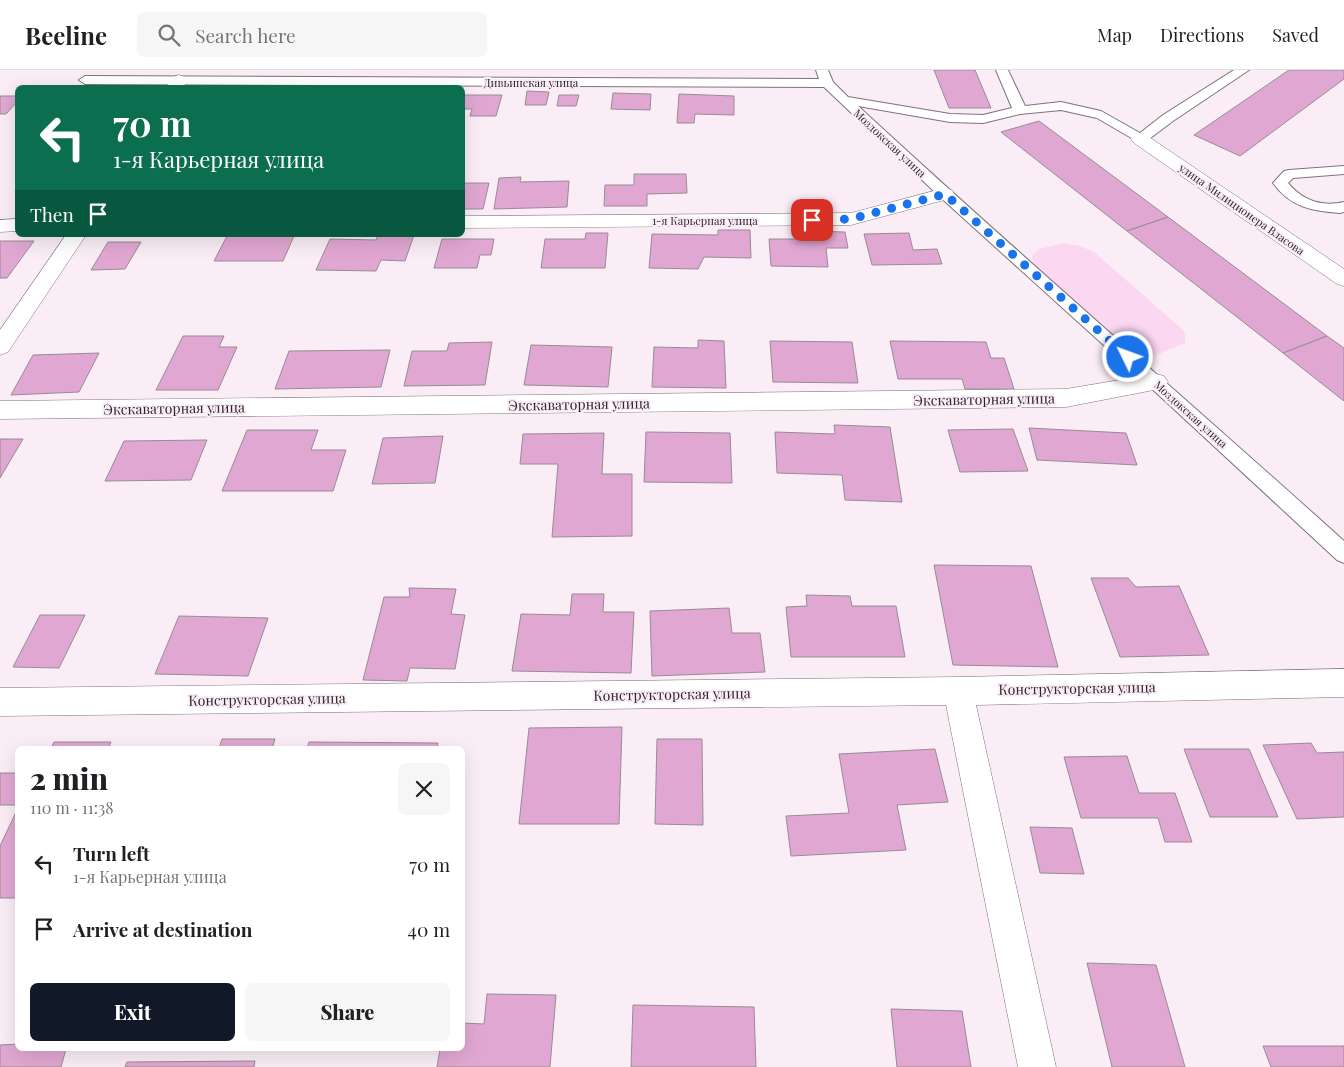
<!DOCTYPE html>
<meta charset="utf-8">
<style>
:root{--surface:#fff;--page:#f6f6f6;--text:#202124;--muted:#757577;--line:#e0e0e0;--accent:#111827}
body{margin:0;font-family:"Playfair Display",serif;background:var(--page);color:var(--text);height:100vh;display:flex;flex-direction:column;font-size:19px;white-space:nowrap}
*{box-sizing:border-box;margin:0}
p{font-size:16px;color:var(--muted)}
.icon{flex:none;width:28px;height:28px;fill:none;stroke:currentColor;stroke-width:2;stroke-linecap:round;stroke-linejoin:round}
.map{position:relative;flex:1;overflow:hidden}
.panel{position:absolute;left:15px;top:676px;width:450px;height:305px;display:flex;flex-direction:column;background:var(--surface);border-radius:8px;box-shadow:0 5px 20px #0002}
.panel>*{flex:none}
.banner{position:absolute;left:15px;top:15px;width:450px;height:152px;border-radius:8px;box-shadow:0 5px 20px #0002;background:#0b6e4f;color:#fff;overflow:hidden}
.pin{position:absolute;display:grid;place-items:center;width:42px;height:42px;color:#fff;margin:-21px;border-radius:10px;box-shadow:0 2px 8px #0006}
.me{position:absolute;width:55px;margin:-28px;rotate:312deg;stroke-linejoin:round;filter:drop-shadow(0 0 4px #0008)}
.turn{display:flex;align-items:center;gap:18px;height:105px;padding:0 15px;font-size:22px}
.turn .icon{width:65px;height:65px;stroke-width:2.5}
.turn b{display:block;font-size:35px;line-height:42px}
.then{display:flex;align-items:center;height:48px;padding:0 15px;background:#0003;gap:10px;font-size:19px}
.round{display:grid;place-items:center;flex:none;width:52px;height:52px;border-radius:8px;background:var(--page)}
.head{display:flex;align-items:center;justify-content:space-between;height:85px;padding:0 15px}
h1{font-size:30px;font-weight:800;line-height:38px}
.action{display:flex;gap:10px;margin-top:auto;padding:10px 15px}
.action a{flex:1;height:58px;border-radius:8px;background:var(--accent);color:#fff;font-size:20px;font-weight:800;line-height:58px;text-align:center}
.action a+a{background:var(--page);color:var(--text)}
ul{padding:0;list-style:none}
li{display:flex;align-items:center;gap:15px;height:65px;padding:0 15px}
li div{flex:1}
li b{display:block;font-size:19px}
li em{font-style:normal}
header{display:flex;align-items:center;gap:30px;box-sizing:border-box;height:70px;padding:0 25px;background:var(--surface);border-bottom:1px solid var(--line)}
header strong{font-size:24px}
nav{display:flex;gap:28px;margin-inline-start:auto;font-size:18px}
.search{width:350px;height:45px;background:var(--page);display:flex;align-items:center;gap:12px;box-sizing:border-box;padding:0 18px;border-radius:8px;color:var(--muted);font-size:19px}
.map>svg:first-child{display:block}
.green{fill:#fbd7f1}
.building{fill:#e0a7d2;stroke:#978c93}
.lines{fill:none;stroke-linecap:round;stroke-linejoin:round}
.service-casing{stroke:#7e737b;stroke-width:2}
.minor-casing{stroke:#7e737b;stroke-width:1}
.service{fill:#fff;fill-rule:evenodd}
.minor{fill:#fff;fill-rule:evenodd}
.route{stroke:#1a73e8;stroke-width:9;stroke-dasharray:0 16.2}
.labels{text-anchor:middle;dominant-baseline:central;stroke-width:4;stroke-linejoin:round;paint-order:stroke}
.far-street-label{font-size:11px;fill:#2d282c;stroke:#faedf6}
.street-label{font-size:14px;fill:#2d282c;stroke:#faedf6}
</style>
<header>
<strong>Beeline</strong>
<div class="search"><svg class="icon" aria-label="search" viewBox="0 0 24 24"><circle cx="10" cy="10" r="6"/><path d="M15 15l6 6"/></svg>Search here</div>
<nav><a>Map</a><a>Directions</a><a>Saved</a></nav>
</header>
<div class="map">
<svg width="1344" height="997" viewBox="0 0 1344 997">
<rect width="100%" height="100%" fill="#faedf6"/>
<path class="green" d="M1064 173 1080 176 1094 182 1183 260 1185 264V273L1154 286 1129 280 1038 202 1033 193 1032 186 1039 179Z"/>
<g class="building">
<path d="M934 0H975L991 38H949Z"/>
<path d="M1289 0H1344V9L1240 86 1194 65Z"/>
<path d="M527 21 549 22 546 35H525Z"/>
<path d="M613 23 651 24 650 40 611 39Z"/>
<path d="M679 24 734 26V45L695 44 694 53H677Z"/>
<path d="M462 25H502L496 46H470L472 39H462Z"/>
<path d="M559 25H579L576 36H557Z"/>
<path d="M0 26H18V31L6 44H0Z"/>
<path d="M1039 51 1168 147 1127 161 1001 62Z"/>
<path d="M634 104H686L687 123 647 124V136H604L605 115H634Z"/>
<path d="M521 107 520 112 569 111 567 137 494 139 499 108Z"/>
<path d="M462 113H489L483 139H462Z"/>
<path d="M1168 147 1327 266 1283 283 1127 161Z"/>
<path d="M718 160H750L751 188 704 187 698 199 649 198 652 164 718 165Z"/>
<path d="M805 161 845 162 848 178H826L828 197 771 196 769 169H806Z"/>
<path d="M586 163H608L605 198H541L545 169H585Z"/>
<path d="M909 163 913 180 937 179 942 194 872 195 864 164Z"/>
<path d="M378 165H414L405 191 381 190 376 201 316 200 330 169 376 170Z"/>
<path d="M227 166H294L283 191H214Z"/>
<path d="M442 169H494L491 185H480L477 198H434Z"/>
<path d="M0 171H34L7 208H0Z"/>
<path d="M108 172H141L125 199 91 200Z"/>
<path d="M183 266H224L219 277H237L218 320H156Z"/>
<path d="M1327 266 1344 278V331L1283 283Z"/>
<path d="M698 270 724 271 726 318 652 317 654 277 698 278Z"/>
<path d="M770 271 852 272 858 313 773 312Z"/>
<path d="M890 271 986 272 991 288H1004L1014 319H965L962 309H898Z"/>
<path d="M492 272 485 315 404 316 412 281H447L449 273Z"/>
<path d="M531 275 612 277 608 317 524 315Z"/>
<path d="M390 280 381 317 275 319 289 281Z"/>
<path d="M99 283 79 322 11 325 33 285Z"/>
<path d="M834 355 890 357 902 432 845 430 842 405 777 403 775 362 835 364Z"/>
<path d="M1029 358 1126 363 1137 395 1037 390Z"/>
<path d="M1013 359 1028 401 960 402 948 360Z"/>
<path d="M247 360H318L311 380H346L333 421H222Z"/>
<path d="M646 362 730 363 732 413 644 412Z"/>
<path d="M604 363 602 404H632V466L552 467 558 394H520L523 364Z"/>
<path d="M443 366 435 413 372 414 383 368Z"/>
<path d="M0 369H23L0 408Z"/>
<path d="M207 370 191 410 105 411 124 371Z"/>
<path d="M934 495 1031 496 1058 597 953 595Z"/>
<path d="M1091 508H1128L1136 517 1179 516 1209 585 1120 587Z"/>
<path d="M409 518 456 519 451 544 465 545 455 599 410 598 407 611 363 610 384 527H410Z"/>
<path d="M572 524H604L603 542H634L631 603 512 601 521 544 570 545Z"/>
<path d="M806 525 850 526 852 536H896L905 587H791L786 537 807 536Z"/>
<path d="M729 538 732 563H760L765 602 652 606 650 541Z"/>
<path d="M40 545H85L59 598 13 597Z"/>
<path d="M179 546 268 548 248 606 155 604Z"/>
<path d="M622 657 619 754H519L529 658Z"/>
<path d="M222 669H275L272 679H219Z"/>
<path d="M657 669H702L703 755 655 754Z"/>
<path d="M54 672H111L108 679H51Z"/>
<path d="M309 672 438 673 437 679H307Z"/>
<path d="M1311 673 1317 683 1344 682V747L1297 749 1263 675Z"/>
<path d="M935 679 948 732 897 735 906 780 791 786 786 746 849 743 839 684Z"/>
<path d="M1184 679H1249L1278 747H1210Z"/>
<path d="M1127 686 1139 723H1175L1192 772H1165L1158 748H1081L1064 687Z"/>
<rect x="0" y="703" width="18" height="32"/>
<path d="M18 738V828H0V776Z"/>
<path d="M1030 757 1072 758 1084 804 1040 803Z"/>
<path d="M1087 893 1156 895 1185 997H1112Z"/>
<path d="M487 924 556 925 550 997H437L440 979H462V953L484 954Z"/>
<path d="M633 935 754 937 756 997H631Z"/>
<path d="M891 939 962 941 971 997H897Z"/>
<path d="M18 974V979H66L61 997H0V975Z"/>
<path d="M1263 976H1344V997H1271Z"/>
<path d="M255 991 254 997H125L127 992Z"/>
</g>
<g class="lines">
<g class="service-casing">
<g id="service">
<path d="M816 0H828L833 12 848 27 950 44 983 45 1012 38 996 0H1008L1025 36 1061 32 1101 41 1140 63 1163 45 1234 0H1249L1173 51 1145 72 1140 73 1097 48 1061 40 1020 44 983 53 950 52 858 36C1018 184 1183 326 1344 471V493L1337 490 1150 317 940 127 824 17 85 14 79 10 85 6 819 9Z"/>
<path d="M1344 96V104L1293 108 1288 113C1303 131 1322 137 1344 132V142L1340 143C1312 141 1290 137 1273 113L1284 101 1289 100Z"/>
</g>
</g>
<g class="minor-casing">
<g id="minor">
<path d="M179 5 185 7 187 10 183 18H166L173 7Z"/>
<path d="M1140 64 1146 65 1344 199V216L1337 214 1134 73 1131 69 1134 65Z"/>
<path d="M945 118 952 120 954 124 952 128 851 155 462 158V146L851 143Z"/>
<path d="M18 149V161L0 162V150Z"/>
<path d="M66 165H86L8 282 0 285V260Z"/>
<path d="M1156 304 1164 306 1168 312 1164 318 1066 337 0 349V331L1066 319Z"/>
<path d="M1344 599V627L976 635 1056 997H1018L946 635 0 646V618L958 607Z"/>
</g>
</g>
<use href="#service" class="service"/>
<use href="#minor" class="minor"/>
</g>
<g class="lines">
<path class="route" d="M812 150 851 149 945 124 1128 287"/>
</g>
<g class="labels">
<g class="far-street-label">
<text x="531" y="12">Дивьинская улица</text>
<text transform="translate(890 73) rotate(43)">Моздокская улица</text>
<text transform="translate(1242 139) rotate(35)">улица Милиционера Власова</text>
<text x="705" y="150">1-я Карьерная улица</text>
<text transform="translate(1191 344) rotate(42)">Моздокская улица</text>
</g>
<g class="street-label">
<text transform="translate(984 329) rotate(-1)">Экскаваторная улица</text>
<text transform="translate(579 334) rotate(-1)">Экскаваторная улица</text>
<text transform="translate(174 338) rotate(-1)">Экскаваторная улица</text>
<text transform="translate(1077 618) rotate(-1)">Конструкторская улица</text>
<text transform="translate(672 624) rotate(-1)">Конструкторская улица</text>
<text transform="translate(267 629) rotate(-1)">Конструкторская улица</text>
</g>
</g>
</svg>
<div class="pin" style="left:812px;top:150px;background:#d93025"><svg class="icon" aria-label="arrive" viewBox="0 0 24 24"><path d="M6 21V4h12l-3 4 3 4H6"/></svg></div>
<svg class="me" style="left:1128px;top:287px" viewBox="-20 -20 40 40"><circle r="17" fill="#1a73e8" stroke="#fff" stroke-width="3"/><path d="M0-11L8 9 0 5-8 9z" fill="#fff"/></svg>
<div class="banner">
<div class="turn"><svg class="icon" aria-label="left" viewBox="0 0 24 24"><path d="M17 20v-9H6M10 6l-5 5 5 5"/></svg><div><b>70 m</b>1-я Карьерная улица</div></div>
<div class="then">Then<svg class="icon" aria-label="arrive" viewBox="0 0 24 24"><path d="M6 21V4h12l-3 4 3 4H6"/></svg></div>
</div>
<section class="panel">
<div class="head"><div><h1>2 min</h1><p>110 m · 11:38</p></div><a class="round"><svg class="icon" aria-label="close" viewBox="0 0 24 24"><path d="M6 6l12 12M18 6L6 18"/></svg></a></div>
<ul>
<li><svg class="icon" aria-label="left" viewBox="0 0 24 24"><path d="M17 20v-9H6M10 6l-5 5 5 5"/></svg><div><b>Turn left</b><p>1-я Карьерная улица</p></div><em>70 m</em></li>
<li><svg class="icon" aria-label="arrive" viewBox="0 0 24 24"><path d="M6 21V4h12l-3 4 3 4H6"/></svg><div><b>Arrive at destination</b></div><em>40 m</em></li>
</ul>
<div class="action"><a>Exit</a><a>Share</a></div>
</section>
</div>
